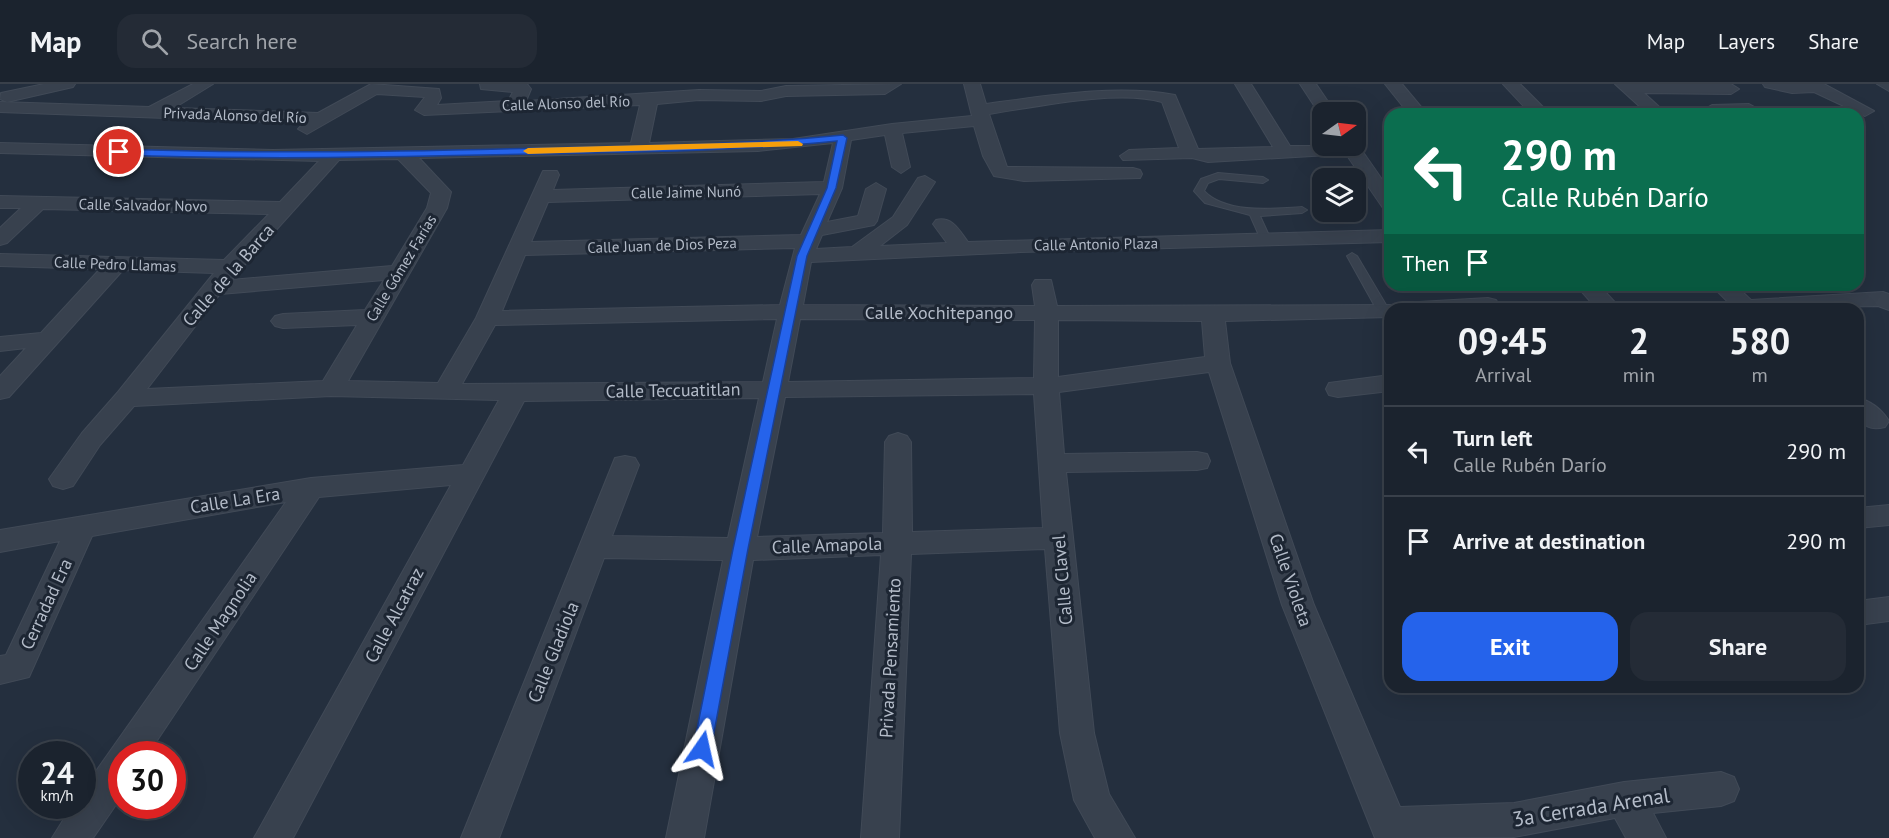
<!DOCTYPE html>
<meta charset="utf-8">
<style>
:root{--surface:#1b232e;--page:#242b36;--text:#f1f3f6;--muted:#a0a4aa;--line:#39404a;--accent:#2563eb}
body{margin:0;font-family:"PT Sans",sans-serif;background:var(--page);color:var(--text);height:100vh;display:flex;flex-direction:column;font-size:22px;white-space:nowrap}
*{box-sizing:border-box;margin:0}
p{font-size:20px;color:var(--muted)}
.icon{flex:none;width:33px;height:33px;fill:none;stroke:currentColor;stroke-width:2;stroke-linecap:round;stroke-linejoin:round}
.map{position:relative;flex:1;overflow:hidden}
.panel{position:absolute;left:1384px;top:219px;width:480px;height:390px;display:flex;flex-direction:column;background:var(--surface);border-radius:18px;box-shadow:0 6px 24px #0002,0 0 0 2px var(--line)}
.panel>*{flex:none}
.top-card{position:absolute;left:1384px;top:24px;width:480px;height:183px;border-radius:18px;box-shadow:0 6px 24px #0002,0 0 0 2px var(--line);background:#0b6e4f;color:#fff;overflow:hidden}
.needle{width:39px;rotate:76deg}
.buttons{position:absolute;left:1312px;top:18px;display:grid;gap:12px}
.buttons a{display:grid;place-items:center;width:54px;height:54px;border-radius:12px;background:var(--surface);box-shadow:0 6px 24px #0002,0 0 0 2px var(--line);font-size:30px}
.speed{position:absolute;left:18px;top:657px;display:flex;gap:12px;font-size:30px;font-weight:700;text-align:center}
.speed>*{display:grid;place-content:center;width:78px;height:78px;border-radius:50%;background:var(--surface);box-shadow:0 6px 24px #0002,0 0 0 2px var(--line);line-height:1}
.speed small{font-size:15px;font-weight:400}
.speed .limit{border:9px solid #d22;background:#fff;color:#111}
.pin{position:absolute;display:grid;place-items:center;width:51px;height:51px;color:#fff;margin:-26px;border:3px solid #fff;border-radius:50%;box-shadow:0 2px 6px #0007}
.me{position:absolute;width:66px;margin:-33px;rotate:11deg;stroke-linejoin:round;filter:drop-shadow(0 0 4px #0008)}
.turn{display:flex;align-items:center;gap:21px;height:126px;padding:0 18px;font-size:27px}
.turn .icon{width:78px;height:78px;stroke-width:2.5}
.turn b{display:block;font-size:42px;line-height:51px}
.then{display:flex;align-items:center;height:57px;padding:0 18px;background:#0003;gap:12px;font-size:22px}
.eta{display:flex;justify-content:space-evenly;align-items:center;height:102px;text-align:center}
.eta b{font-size:36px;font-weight:700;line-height:42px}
.cta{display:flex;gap:12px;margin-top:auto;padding:12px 18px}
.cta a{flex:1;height:69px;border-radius:18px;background:var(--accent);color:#fff;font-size:24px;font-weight:700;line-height:69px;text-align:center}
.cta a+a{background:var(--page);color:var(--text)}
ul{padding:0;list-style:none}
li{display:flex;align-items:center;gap:18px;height:90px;padding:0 18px;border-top:2px solid var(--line)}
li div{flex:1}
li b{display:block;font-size:22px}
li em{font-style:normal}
header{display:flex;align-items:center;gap:36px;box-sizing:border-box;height:84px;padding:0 30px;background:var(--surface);border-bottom:2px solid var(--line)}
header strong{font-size:28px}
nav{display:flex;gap:33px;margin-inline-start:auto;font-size:21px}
.search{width:420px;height:54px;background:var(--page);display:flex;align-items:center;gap:15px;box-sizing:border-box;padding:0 21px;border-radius:18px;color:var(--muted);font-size:22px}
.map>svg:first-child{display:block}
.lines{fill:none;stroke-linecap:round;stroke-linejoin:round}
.service-casing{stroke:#414a57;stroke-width:2}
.minor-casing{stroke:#414a57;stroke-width:2}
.service{fill:#38414e;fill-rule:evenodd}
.minor{fill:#38414e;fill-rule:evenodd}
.route{fill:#2563eb;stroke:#184099;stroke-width:1.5}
.slow{fill:#f59e0b}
.labels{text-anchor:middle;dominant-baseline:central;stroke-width:6;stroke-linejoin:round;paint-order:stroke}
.far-street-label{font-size:15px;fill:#b4bcc9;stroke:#1d2633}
.street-label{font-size:18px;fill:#b4bcc9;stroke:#1d2633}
.near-street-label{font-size:21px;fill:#b4bcc9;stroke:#1d2633}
</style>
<header>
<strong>Map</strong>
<div class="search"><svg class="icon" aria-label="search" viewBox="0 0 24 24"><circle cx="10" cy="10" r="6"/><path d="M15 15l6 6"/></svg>Search here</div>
<nav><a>Map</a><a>Layers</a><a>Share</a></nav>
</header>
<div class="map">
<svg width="1889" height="754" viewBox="0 0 1889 754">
<rect width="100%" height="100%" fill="#242f3e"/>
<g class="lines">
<g class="service-casing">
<g id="service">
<path d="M1218 89 1263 93 1268 96 1263 99 1219 95 1208 99 1204 107C1226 130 1273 125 1302 123L1307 126 1302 129 1260 132 1271 156 1270 158H1262L1250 131 1205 119 1194 107 1201 95Z"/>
<path d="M1352 169 1357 172 1389 226 1387 228 1383 229 1377 226 1347 172Z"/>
</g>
</g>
<g class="minor-casing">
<g id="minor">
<path d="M44 0H75L73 3 7 18 0 15 1 9Z"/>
<path d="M193 0H213L174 24 318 29 371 0 439 5 441 14 437 21 508 17 513 8 481 5 480 0H527L531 5 526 17 699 6 761 7 786 2 901 0 885 10 786 12 761 17 699 16 657 20 649 59 793 55 892 40 972 32 964 0H980L986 20C1046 12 1116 0 1175 11L1198 65 1273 63 1235 0H1251L1290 62H1356V58L1390 107V126L1383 124 1346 70 1208 78 1192 74 1123 76 1120 72 1129 66 1179 64 1162 18C1118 5 1035 23 989 30L1007 83 1133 84 1140 86 1142 90 1140 94 1024 97 994 92 983 72 974 42 902 49 910 83 901 89 892 83 885 51 851 56 842 104 827 138 858 132 866 105 876 99 886 105 877 137 874 141 822 151 816 165 852 163 893 133 918 94 925 92 935 98 907 141 880 162 947 159 933 140 936 136C952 132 959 146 968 158L1390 146V158L1021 168 811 178 803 221 1035 222 1032 201 1035 196H1051L1057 222 1398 221 1401 225H1390V233L1225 237 1230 279 1314 521 1400 723 1514 719 1624 698 1721 688 1734 693 1739 705 1734 717 1721 722 1653 729 1666 754H1626L1615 734 1514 753 1375 754 1282 521 1209 288 1059 308 1064 370 1197 368 1207 370 1210 377 1207 384 1197 386 1066 388 1094 649 1109 710 1135 754H1095L1074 716 1060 649 1045 465 911 470 899 754H861L881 471 753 476 704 754H666L723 476 604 474 499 754H461L615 374 625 372 635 374 639 381 612 452 728 454 759 314 524 317 293 754H254L451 401 319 413 148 670H122V712L93 754H52L72 722H82V707L286 418 92 452 29 593 0 600V572L6 571 60 457 0 468V446L311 394 463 381 499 316 331 312 134 322 100 361 73 402 63 405 53 402 49 395 82 349 118 308 214 189 123 186 9 313 0 315V292L26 264 0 267V253L41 249 100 185 0 182V170L224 176 269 130 43 125 7 159 0 161V144L21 124H0V112L280 118 319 77 0 69V59L273 66 631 59 640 21 424 31 415 26 425 13 377 10 307 50 298 45 304 39 0 28V18L149 23ZM833 59 824 98 553 106 559 91 557 87H543L476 234 438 299 348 297 447 124 451 108 419 74 758 67ZM398 75 431 109 427 124 392 182 231 196 339 76ZM820 110 801 151 531 158 548 118ZM795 164 780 221 502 227 525 171ZM384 196 365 226 283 230 275 232 271 237 275 242 283 244 357 241 323 297 147 305 220 210ZM777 235 763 298 462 300 495 241ZM800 235 1035 236 1034 294 788 298ZM1058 236 1202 237 1205 273 1058 293ZM1034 310 1043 444 912 448 911 358 907 352 898 349 889 352 885 358 883 449 757 453 785 313Z"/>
<path d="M1300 0H1316L1335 28H1323L1321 32Z"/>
<path d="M1385 0H1402L1427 30H1409Z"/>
<path d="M1503 0H1520L1550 30H1531Z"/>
<path d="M1615 0H1731L1739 5 1731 10 1644 9 1667 30H1648Z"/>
<path d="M1763 0H1824L1874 27 1865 32 1814 8 1792 9 1765 3Z"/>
<path d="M1877 0H1889V7Z"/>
<path d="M1749 20 1758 25 1755 29 1696 30 1712 21Z"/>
<path d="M1576 201H1599L1621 225H1597Z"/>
<path d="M1711 201H1735L1751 216 1883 208 1889 210V226L1878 222 1735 225Z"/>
<path d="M1488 214 1496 216 1499 221 1497 225H1408L1411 220 1419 218Z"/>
<path d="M1390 291V307L1338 313 1329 311 1326 305 1329 299Z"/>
<path d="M1858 314C1871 317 1882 326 1889 337L1885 343C1873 346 1868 344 1858 336Z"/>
<path d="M1889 421V441L1858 444V424Z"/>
<path d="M1889 513V537L1858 541V517Z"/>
</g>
</g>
<use href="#service" class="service"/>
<use href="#minor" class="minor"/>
</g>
<path class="route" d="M843 51 847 54 836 104 807 172 748 465 711 665 709 671 702 673 696 671 693 665 733 465 797 172 827 104 837 57C738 67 638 68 537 70 398 73 258 76 119 71L114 68 119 65C258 70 396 68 535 64 638 62 740 61 843 51Z"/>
<path class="slow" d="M798 57 803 60 802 62 528 70 523 67 528 64Z"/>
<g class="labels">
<g class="far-street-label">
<text transform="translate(566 19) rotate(-2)">Calle Alonso del Río</text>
<text transform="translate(235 31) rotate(2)">Privada Alonso del Río</text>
<text transform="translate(686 108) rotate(-1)">Calle Jaime Nunó</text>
<text transform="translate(143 121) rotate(1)">Calle Salvador Novo</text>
<text transform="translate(1096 160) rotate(-1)">Calle Antonio Plaza</text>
<text transform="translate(662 161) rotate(-2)">Calle Juan de Dios Peza</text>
<text transform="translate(115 180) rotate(2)">Calle Pedro Llamas</text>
<text transform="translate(401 184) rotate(-59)">Calle Gómez Farías</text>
</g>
<g class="street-label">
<text transform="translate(228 191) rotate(-49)">Calle de la Barca</text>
<text x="939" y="228">Calle Xochitepango</text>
<text transform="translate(673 306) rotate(-1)">Calle Teccuatitlan</text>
<text transform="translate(235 416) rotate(-9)">Calle La Era</text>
<text transform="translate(827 461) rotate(-2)">Calle Amapola</text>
<text transform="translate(1062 496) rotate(-95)">Calle Clavel</text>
<text transform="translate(1291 496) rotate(71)">Calle Violeta</text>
<text transform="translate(46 520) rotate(-65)">Cerradad Era</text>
<text transform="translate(394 531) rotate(-62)">Calle Alcatraz</text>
<text transform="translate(220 537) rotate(-56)">Calle Magnolia</text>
<text transform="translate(553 568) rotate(-68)">Calle Gladiola</text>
<text transform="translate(890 574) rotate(-87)">Privada Pensamiento</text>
</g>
<g class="near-street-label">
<text transform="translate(1591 723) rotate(-9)">3a Cerrada Arenal</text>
</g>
</g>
</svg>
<div class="buttons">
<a><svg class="needle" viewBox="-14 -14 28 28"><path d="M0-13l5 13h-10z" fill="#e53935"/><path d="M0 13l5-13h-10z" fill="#a0a4aa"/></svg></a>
<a><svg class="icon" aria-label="layers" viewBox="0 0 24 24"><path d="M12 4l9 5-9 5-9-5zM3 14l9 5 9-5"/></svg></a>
</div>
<div class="speed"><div>24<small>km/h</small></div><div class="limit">30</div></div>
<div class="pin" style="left:119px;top:68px;background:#d93025"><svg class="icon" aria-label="arrive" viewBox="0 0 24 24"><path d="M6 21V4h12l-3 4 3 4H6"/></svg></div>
<svg class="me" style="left:702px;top:665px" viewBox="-20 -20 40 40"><path d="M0-17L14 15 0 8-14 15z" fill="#2563eb" stroke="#fff" stroke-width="4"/></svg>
<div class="top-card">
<div class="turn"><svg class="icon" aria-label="left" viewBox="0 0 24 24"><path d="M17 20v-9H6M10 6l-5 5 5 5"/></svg><div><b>290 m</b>Calle Rubén Darío</div></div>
<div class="then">Then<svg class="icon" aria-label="arrive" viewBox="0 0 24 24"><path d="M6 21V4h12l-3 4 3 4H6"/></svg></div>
</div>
<section class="panel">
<div class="eta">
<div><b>09:45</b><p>Arrival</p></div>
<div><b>2</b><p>min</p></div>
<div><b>580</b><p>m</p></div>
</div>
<ul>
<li><svg class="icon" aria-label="left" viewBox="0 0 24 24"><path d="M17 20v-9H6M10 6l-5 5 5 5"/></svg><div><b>Turn left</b><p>Calle Rubén Darío</p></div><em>290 m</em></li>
<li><svg class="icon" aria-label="arrive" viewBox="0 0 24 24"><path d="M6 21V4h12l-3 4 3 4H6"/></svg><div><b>Arrive at destination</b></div><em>290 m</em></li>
</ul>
<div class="cta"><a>Exit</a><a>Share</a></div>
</section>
</div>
